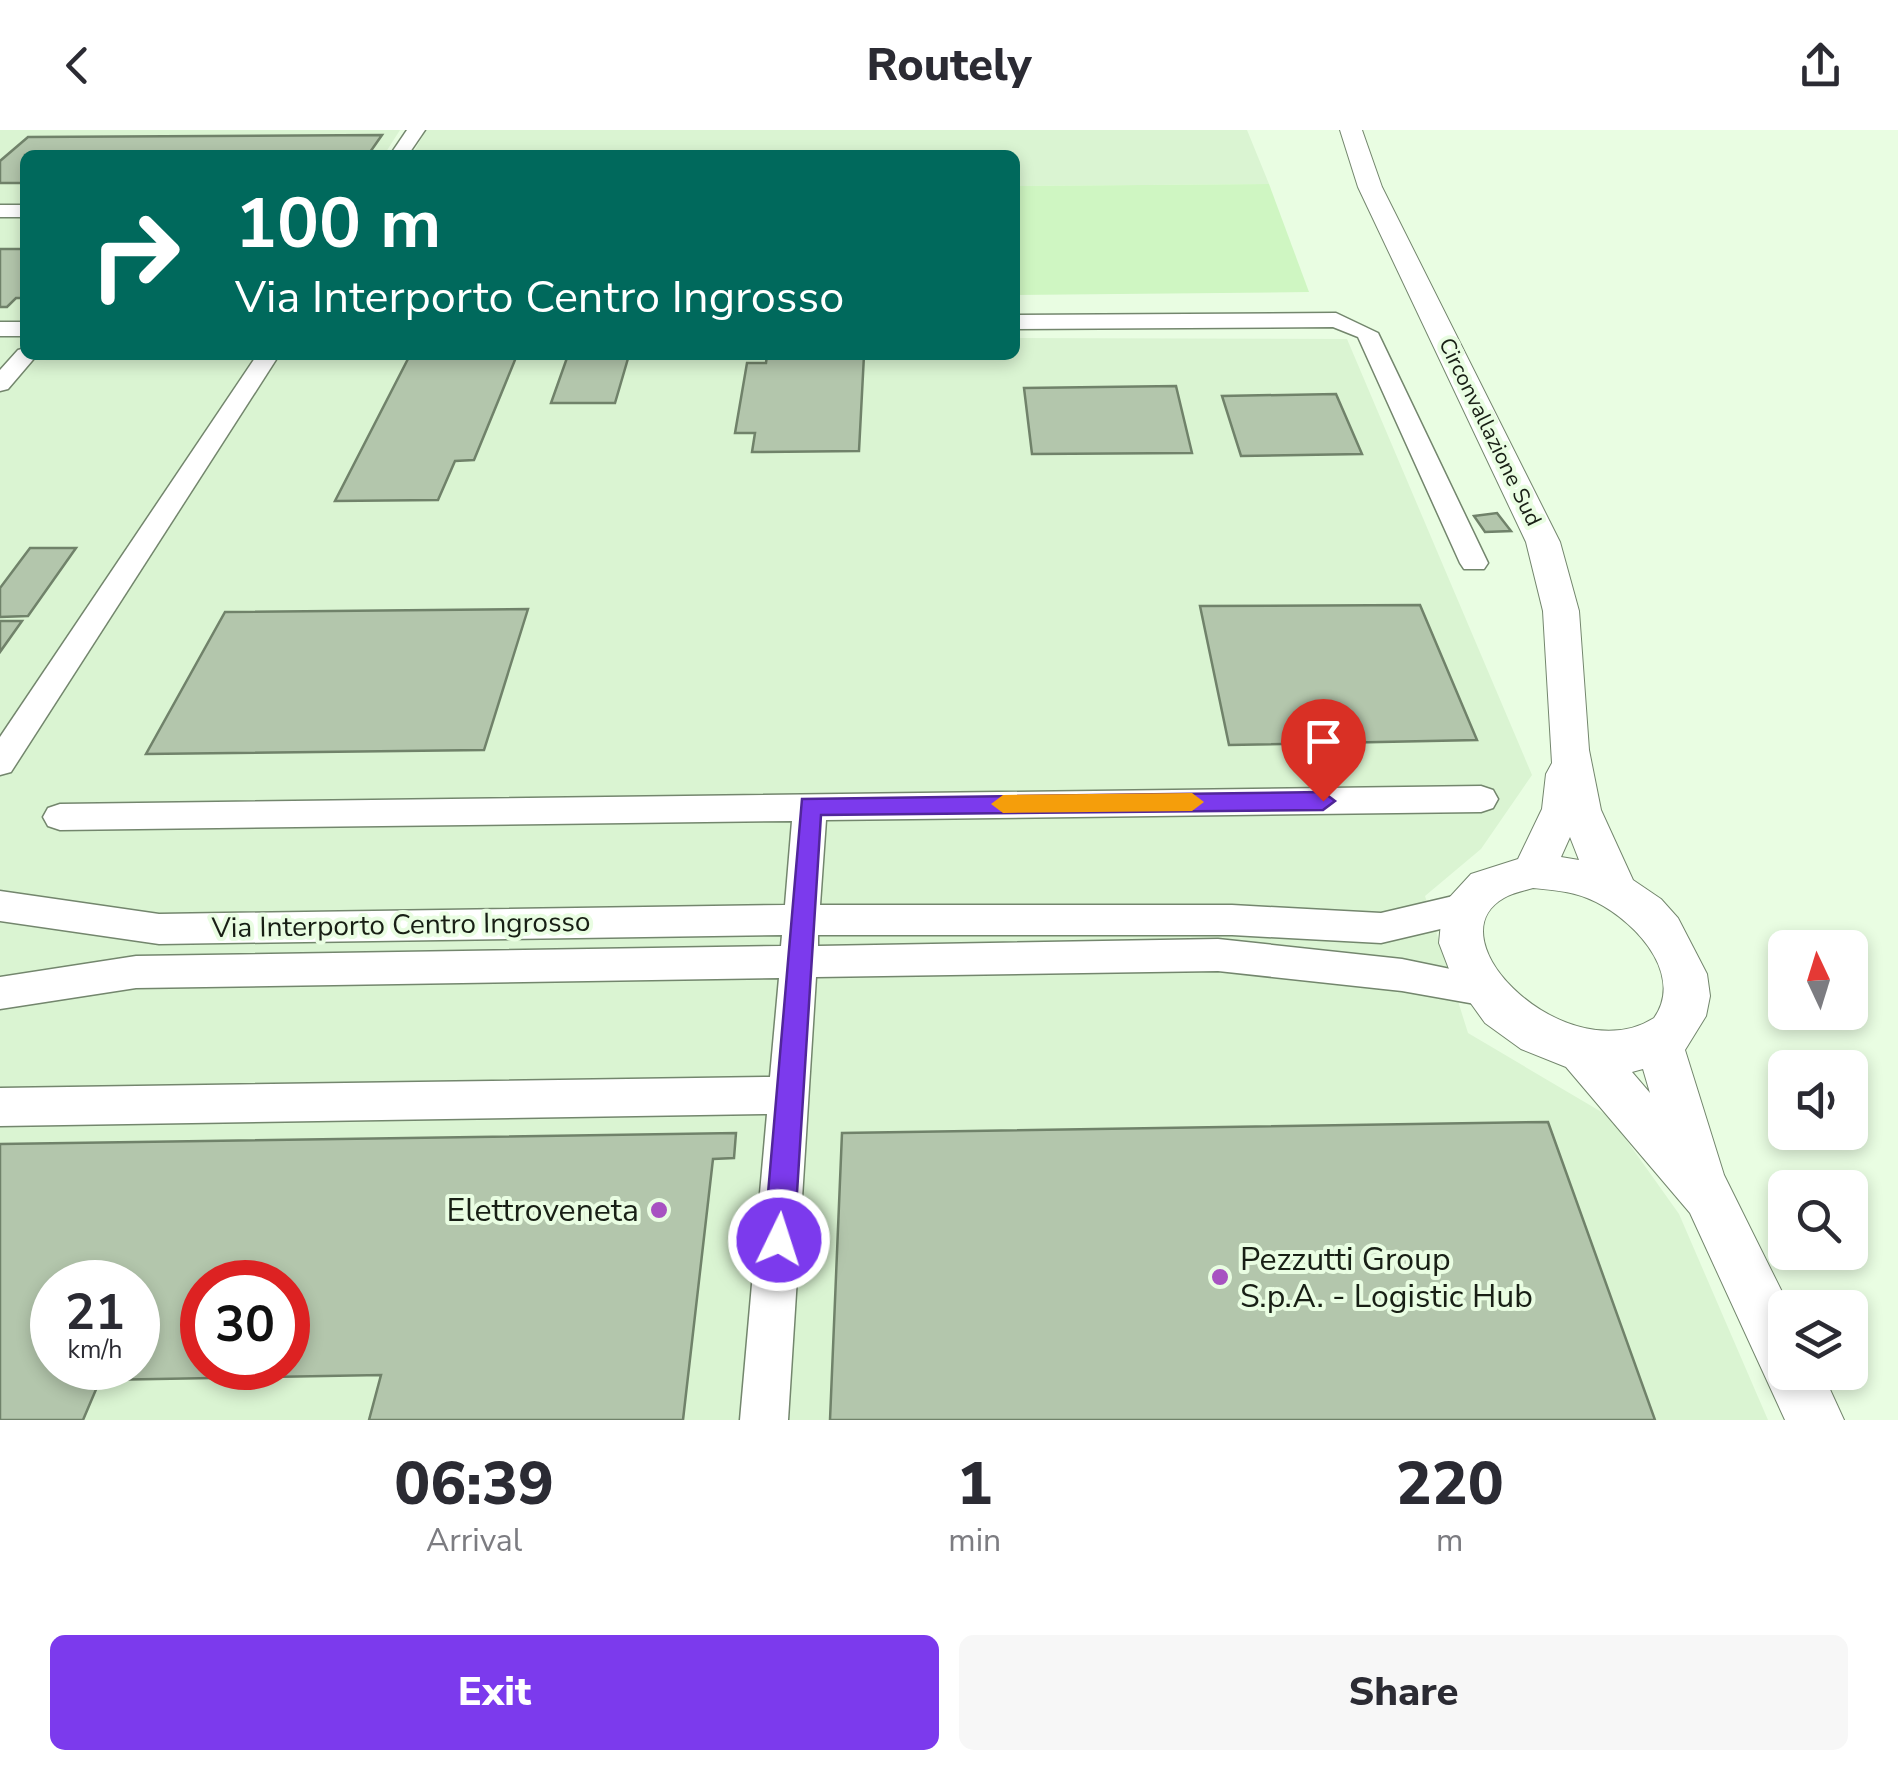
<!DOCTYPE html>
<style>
:root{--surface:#fff;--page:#f7f7f7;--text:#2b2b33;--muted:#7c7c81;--accent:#7c3aed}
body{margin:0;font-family:"Nunito Sans",sans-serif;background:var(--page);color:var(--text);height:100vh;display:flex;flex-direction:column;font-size:38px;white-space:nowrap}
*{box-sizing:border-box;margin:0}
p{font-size:32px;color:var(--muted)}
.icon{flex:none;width:55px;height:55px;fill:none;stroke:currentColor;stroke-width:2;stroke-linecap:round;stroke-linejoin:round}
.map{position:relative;height:1290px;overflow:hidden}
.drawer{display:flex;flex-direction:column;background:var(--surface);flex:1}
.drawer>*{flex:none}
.hud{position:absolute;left:20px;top:20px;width:1000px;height:210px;border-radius:15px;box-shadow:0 5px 15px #0003;background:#00695c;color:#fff;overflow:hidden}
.needle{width:65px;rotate:356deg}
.controls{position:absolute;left:1768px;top:800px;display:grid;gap:20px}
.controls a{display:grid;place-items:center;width:100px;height:100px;border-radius:15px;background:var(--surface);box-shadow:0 5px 15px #0003;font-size:50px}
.speed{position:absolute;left:30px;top:1130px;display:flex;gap:20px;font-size:50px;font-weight:700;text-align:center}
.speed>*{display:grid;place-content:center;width:130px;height:130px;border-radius:50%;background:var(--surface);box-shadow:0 5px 15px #0003;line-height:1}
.speed small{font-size:25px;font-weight:400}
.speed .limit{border:15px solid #d22;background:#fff;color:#111}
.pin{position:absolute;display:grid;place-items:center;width:85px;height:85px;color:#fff;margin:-102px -42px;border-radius:50% 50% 50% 0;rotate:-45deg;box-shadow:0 0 10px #0007}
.pin .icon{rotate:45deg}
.me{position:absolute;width:110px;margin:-55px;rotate:4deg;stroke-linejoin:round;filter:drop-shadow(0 0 8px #0008)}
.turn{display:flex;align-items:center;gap:35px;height:210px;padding:0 50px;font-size:45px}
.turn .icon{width:130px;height:130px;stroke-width:2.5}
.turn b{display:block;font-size:70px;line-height:85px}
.eta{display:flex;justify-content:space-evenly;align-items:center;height:170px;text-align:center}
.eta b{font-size:60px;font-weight:800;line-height:70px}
.button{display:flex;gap:20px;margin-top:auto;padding:20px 50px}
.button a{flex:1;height:115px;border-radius:15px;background:var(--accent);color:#fff;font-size:40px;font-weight:800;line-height:115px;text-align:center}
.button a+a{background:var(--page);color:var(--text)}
header{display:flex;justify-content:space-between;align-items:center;height:130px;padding:0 50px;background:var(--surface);font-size:45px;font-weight:800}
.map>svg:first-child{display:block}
.built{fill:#daf4d2;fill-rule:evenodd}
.green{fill:#cff6c2}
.building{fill:#b3c6ac;stroke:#70826a;stroke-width:2.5;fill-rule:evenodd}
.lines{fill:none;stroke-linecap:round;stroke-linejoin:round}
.minor-casing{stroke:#73866d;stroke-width:3}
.major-casing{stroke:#73866d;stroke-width:2}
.minor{fill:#fff;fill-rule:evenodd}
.major{fill:#fff;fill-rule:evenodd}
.route{fill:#7c3aed;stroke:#51269a;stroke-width:2.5}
.slow{fill:#f59e0b}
.poi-dot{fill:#a752c1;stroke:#e9fde2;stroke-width:4}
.labels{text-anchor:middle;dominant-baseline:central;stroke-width:8;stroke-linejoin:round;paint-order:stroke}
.far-street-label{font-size:22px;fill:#181f15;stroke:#e9fde2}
.street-label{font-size:28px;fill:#181f15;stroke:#e9fde2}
.near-poi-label{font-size:32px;fill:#181f15;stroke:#e9fde2;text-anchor:end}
</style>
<header><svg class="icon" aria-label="back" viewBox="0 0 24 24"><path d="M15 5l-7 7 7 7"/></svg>Routely<svg class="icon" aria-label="share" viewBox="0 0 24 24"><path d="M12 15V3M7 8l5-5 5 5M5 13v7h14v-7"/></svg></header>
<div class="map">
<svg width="1898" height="1290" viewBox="0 0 1898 1290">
<rect width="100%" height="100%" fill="#e9fde2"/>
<g class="built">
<path d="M0 0H400L384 25H25V225H1015V208L1347 209 1532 645 1481 719 1425 766 1468 903 1610 987 1679 1084 1768 1290H0ZM52 1152H138V1238H52ZM202 1152H288V1238H202Z"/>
<path d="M426 0H1247L1269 54 1015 56V25H412Z"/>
</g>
<path class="green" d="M1269 54 1309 162 1015 165V56Z"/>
<g class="building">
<path d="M382 5 368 25H25V53H0V31L28 7Z"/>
<path d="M0 119H25V168H16L7 177H0Z"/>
<path d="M410 225H517L474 330 455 331 438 370 335 371Z"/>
<path d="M568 225H629L615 273H551Z"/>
<path d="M767 225H864L859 321 752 322 755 303H735L747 233H766Z"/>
<path d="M1176 256 1192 323 1032 324 1024 258Z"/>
<path d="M1336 264 1362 324 1241 326 1222 266Z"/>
<path d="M1497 383 1511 401 1485 402 1474 386Z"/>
<path d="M30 418H76L28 486 0 487V458Z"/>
<path d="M1420 475 1477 610 1229 615 1200 476Z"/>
<path d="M528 479 484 620 146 624 225 482Z"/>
<path d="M0 491H22L0 522Z"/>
<path d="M1548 992 1655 1290H830L842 1003Z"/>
<path d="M736 1003 734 1028 713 1029 683 1290H369L381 1245 100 1250 83 1290H0V1014ZM52 1152H138V1238H52ZM202 1152H288V1238H202Z"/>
</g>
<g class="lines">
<g class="minor-casing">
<g id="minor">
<path d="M407 0H425L408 25H390Z"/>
<rect x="0" y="75" width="25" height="12"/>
<path d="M1336 183 1378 203 1488 433 1484 439H1464L1460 433 1358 207 1333 197 1015 199V185Z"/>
<rect x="0" y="192" width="25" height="14"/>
<path d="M25 218V225H37L8 259 0 261V240L18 220Z"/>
<path d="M257 225H279L11 642 0 645V607Z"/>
<path d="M1481 656 1493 660 1498 669 1493 678 1481 682 826 690 820 775H1232L1381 783 1466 763 1479 768 1484 778 1479 788 1466 793 1381 813 1232 805H818V816L1218 809 1402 829 1494 848 1500 859 1494 870 1481 875 1402 861 1218 841 816 847 788 1290H740L767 984 0 996V958L770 947 779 848 136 858 0 879V847L136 826 781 816 782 805 159 814 0 791V761L159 784 785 775 792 691 60 700 48 696 43 687 48 678 60 674Z"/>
</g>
</g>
<g class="major-casing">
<path id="major" d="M1340 0H1362L1382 57 1560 412 1579 481 1589 620 1601 680 1633 750 1661 769 1678 788 1707 844 1710 866 1706 886 1685 920 1724 1045 1790 1178H1785V1242H1822L1844 1290H1785L1690 1083 1566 937 1521 919 1485 893 1452 847 1439 813 1442 782 1448 769 1471 744 1518 729 1542 679 1546 644 1552 633 1543 481 1526 412 1358 57ZM1570 707 1579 730 1561 727ZM1533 758C1551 760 1570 761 1587 768 1628 784 1687 841 1654 888 1569 942 1430 810 1504 768 1512 763 1524 761 1533 758ZM1643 939 1650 963 1632 942Z"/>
</g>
<use href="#minor" class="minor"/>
<use href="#major" class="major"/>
</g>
<path class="route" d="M1323 662 1335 671 1323 680 821 685 794 1110 789 1120 779 1125 768 1120 764 1110 802 669Z"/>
<path class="slow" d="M1192 663 1204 672 1192 681 1003 683 991 674 1003 665Z"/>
<g class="poi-dot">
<circle cx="659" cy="1080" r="10"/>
<circle cx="1220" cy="1147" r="10"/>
</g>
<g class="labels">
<g class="far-street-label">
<text transform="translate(1490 302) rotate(64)">Circonvallazione Sud</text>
</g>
<g class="street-label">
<text transform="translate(401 795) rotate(-1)">Via Interporto Centro Ingrosso</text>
</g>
<g class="near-poi-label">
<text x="639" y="1080">Elettroveneta</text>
<text x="1240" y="1129" text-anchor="start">Pezzutti Group<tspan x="1240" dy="37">S.p.A. - Logistic Hub</tspan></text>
</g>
</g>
</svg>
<div class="controls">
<a><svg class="needle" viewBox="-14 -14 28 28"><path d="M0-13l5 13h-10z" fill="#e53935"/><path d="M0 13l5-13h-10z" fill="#7c7c81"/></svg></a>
<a><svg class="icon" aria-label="sound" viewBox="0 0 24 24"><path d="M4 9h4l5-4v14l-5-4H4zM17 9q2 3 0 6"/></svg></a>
<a><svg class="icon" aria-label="search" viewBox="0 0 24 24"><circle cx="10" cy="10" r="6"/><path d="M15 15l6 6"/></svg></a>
<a><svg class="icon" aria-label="layers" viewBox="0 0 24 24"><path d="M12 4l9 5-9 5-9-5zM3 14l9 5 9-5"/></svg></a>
</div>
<div class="speed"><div>21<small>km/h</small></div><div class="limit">30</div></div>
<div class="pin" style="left:1323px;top:671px;background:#d93025"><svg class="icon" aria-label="arrive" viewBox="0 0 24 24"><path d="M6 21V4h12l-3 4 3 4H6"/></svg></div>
<svg class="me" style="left:779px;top:1110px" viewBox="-20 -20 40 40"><circle r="17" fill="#7c3aed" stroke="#fff" stroke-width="3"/><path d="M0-11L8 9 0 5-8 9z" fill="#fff"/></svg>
<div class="hud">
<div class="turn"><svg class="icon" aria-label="right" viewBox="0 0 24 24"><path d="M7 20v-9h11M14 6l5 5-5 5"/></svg><div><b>100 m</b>Via Interporto Centro Ingrosso</div></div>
</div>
</div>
<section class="drawer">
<div class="eta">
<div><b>06:39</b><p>Arrival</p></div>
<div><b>1</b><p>min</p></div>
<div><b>220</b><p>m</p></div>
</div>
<div class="button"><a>Exit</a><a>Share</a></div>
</section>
